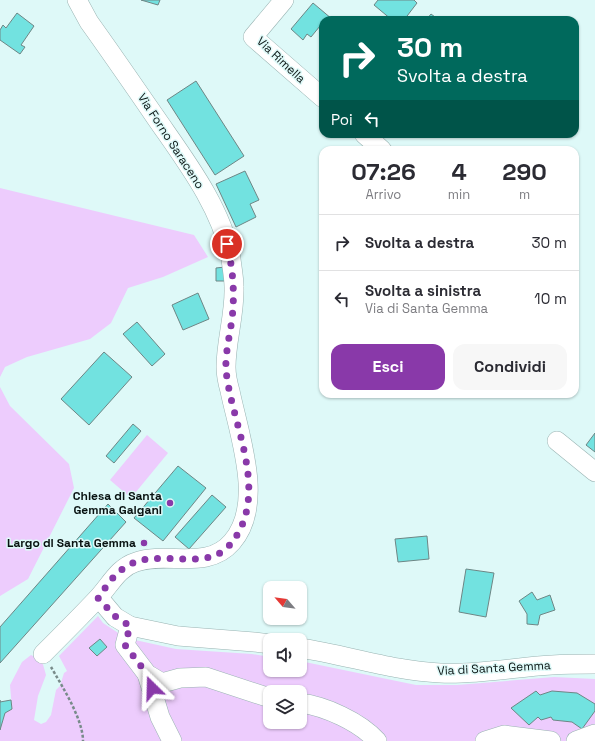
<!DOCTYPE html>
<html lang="it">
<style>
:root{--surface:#fff;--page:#f7f7f7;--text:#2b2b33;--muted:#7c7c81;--line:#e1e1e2;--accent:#8939a9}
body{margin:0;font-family:"Space Grotesk",sans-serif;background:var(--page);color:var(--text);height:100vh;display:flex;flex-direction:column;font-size:15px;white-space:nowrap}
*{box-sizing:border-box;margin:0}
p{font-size:13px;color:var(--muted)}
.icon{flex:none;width:22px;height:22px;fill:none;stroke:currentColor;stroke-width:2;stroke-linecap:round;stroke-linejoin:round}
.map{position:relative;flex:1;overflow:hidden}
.panel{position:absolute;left:319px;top:146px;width:260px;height:252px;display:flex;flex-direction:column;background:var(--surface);border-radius:12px;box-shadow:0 1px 3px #0004}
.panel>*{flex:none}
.banner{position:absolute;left:319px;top:16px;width:260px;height:122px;border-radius:12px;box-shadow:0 1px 3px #0004;background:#00695c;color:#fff;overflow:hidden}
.needle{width:26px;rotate:298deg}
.tools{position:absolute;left:263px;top:581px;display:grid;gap:8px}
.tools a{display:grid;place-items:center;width:44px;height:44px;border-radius:8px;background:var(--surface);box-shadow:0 1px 3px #0004;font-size:20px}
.pin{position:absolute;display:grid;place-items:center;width:34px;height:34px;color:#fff;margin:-17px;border:2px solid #fff;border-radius:50%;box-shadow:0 1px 4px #0007}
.me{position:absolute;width:44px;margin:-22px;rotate:338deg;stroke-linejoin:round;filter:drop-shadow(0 0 3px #0008)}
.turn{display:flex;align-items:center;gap:14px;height:84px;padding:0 12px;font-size:18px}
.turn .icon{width:52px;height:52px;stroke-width:2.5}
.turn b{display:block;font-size:28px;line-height:34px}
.then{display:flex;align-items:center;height:38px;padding:0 12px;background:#0003;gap:8px;font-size:15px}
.eta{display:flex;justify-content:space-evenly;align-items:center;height:68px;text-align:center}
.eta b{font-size:24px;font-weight:700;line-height:28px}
.cta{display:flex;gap:8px;margin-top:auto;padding:8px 12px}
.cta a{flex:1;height:46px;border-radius:12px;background:var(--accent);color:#fff;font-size:16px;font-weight:700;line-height:46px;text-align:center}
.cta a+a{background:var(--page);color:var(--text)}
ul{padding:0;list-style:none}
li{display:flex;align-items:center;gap:12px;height:56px;padding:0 12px;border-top:1px solid var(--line)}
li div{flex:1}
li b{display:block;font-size:15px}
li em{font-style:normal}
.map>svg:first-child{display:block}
.green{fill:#edccfd;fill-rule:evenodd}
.building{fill:#72e2e0;stroke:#6e8685}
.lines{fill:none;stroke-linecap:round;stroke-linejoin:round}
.minor-casing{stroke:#99b3b2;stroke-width:20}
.path{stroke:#788b8a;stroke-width:2.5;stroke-dasharray:3 2;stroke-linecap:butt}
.minor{stroke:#fff;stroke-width:19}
.route{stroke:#8939a9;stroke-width:7;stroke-dasharray:0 12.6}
.poi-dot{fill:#8939a9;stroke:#def9f8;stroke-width:1.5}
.labels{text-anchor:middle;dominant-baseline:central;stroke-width:3;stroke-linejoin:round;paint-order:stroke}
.street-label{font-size:12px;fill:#081211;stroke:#def9f8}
.poi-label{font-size:12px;font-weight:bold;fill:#081211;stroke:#def9f8;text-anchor:end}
</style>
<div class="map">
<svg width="595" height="741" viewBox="0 0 595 741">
<rect width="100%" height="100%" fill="#def9f8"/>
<g class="green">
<path d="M0 188 194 235 208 257 163 277 128 288 111 323 90 339 27 357 5 367 0 377Z"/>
<path d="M0 387 10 406 69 464 74 488 28 579 0 596Z"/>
<path d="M147 435 168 453 131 498 110 480Z"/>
<path d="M98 616 103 623 126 638 176 649 252 654 270 657V670H300V661L416 685H457L554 677 595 679V741H0V730L5 713 12 709 10 685 22 662 31 655 42 661 46 675 38 696 34 720 41 724 46 722 51 715 56 690 60 686 64 673 67 671 59 656ZM270 692H300V722H270Z"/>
</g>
<g class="building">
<path d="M141 0H160L158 5Z"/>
<path d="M378 0H414L417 3 404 20H392L374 5Z"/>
<path d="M313 3 332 19 323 20V28L320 26 311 37 307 34 303 40 291 29Z"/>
<path d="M17 13 34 26 21 45 25 47 20 54 0 40V30L3 25 6 28Z"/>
<path d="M431 14 439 20H426Z"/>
<path d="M196 81 244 156 215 175 167 100Z"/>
<path d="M245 171 259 200 250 204 256 217 236 227 216 184Z"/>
<path d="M225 267 226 281H216V268Z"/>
<path d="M198 293 209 319 183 330 172 305Z"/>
<path d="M137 322 165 354 152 366 123 334Z"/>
<path d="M104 352 132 377 89 425 61 399Z"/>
<path d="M133 424 141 431 114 463 106 456Z"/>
<path d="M595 433V452L586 445Z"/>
<path d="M178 466 206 488 163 541 134 518Z"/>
<path d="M212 495 226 507 189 549 175 537Z"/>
<path d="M108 504 126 522 0 663V627Z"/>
<path d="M427 536 429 559 398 562 395 539Z"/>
<path d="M466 569 494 573 486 617 459 612Z"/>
<path d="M532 592 537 600 550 595 555 610 540 615 538 625 527 624V614L519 601Z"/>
<path d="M100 639 107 647 97 656 89 648Z"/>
<path d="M536 691 540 695 552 691 577 693 595 704V711L582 729 572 722 553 720 551 717 541 720 538 717 529 725 511 708Z"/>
<path d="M0 700V702L11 700 12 709 5 713 0 730Z"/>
</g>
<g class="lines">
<g class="minor-casing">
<g id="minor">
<path d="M284 0 253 37 323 98"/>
<path d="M364 134 382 150"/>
<path d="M557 441 595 472"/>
<path d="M99 598 115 617 130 626 178 636 254 642 270 644"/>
<path d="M130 626 125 645 147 674 162 683 180 678 206 677 270 698"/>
<path d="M300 648C347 655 393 671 440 673 478 675 515 667 552 665 567 664 581 664 595 664"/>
<path d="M43 654C61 636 79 618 96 600 110 586 117 568 136 562 168 551 207 571 232 542 265 504 239 435 230 391 228 384 226 375 226 367 226 341 235 314 234 287 234 278 232 268 231 259 222 208 185 160 156 118 134 86 112 54 89 22L77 0"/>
<path d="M147 674 160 717 172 741"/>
<path d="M300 703C325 706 360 722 377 741"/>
<path d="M485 741 504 735 551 741"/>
<path d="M576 741 595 734"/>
</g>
</g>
<path class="path" d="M51 667C62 686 83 719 83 741"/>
<use href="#minor" class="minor"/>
</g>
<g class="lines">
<path class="route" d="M152 688 147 674 125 645 130 626 116 617 98 598C106 587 113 575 124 568 153 547 197 570 223 551 229 547 233 541 237 535 267 485 231 422 226 370 225 354 230 334 232 319 235 293 233 269 227 244"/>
</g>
<g class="poi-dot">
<circle cx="170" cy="503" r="4"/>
<circle cx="144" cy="543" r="4"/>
</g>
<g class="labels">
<g class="street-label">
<text transform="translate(281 60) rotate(43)">Via Rimella</text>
<text transform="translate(171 141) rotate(57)">Via Forno Saraceno</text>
<text transform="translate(494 668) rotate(-3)">Via di Santa Gemma</text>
</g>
<g class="poi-label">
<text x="162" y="496">Chiesa di Santa<tspan x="162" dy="14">Gemma Galgani</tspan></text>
<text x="136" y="543">Largo di Santa Gemma</text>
</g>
</g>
</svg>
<div class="tools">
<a><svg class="needle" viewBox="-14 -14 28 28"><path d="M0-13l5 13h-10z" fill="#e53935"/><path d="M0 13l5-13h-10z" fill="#7c7c81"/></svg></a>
<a><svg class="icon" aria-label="sound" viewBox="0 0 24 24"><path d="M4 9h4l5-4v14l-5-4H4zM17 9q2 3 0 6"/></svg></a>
<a><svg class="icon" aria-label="layers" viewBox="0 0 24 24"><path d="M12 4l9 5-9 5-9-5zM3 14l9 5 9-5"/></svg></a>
</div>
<div class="pin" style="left:227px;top:244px;background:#d93025"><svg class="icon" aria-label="arrive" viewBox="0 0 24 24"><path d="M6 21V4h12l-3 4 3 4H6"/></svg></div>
<svg class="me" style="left:152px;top:688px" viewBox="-20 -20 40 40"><path d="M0-17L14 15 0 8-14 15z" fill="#8939a9" stroke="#fff" stroke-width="4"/></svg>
<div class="banner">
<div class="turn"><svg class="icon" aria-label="right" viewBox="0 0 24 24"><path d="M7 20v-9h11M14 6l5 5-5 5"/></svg><div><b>30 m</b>Svolta a destra</div></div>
<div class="then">Poi<svg class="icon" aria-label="left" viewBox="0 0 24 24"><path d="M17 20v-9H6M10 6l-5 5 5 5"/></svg></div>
</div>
<section class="panel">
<div class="eta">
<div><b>07:26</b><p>Arrivo</p></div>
<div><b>4</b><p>min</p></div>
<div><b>290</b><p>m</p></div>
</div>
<ul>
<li><svg class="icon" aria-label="right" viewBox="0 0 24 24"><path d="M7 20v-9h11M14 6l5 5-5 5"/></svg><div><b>Svolta a destra</b></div><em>30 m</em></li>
<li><svg class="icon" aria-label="left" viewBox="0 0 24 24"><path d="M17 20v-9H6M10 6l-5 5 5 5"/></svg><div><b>Svolta a sinistra</b><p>Via di Santa Gemma</p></div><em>10 m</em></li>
</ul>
<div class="cta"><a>Esci</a><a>Condividi</a></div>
</section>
</div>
